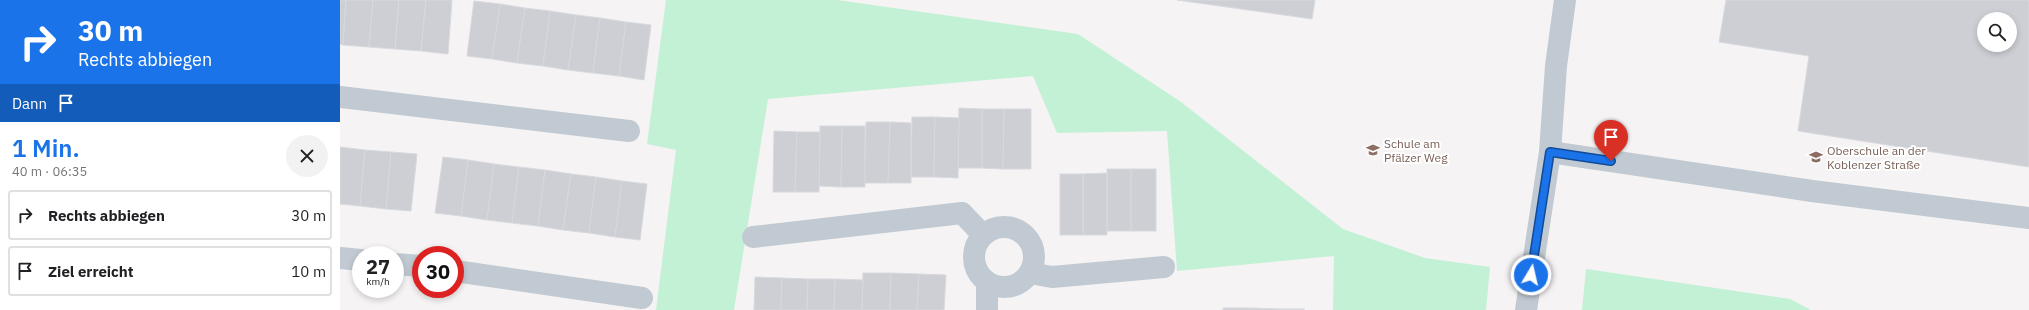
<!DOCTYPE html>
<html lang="de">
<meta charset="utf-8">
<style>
:root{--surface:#fff;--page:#f2f2f2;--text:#202124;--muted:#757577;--line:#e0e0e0;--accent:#1a73e8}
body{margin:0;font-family:"IBM Plex Sans",sans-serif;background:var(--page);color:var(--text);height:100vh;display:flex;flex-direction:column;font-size:15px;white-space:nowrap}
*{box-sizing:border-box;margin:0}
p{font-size:13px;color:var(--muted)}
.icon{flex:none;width:22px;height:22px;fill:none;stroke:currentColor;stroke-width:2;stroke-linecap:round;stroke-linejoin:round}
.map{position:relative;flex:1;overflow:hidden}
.details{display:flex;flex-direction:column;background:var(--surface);width:340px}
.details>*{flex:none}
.banner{background:#1a73e8;color:#fff;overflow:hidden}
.controls{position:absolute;left:1637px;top:12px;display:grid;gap:8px}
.controls a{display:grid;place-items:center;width:40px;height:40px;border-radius:50%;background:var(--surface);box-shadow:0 2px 6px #0003;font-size:20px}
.speed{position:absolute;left:12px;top:246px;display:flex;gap:8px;font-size:20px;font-weight:700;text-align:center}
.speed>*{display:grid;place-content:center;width:52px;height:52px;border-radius:50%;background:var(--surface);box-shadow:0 2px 6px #0003;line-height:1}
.speed small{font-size:10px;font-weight:400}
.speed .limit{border:6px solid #d22;background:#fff;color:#111}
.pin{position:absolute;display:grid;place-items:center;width:34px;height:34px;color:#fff;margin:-41px -17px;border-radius:50% 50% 50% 0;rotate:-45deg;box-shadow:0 0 4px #0007}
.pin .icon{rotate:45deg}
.me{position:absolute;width:44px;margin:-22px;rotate:9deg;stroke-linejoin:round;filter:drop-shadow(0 0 3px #0008)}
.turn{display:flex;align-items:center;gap:14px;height:84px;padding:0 12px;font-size:18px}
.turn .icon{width:52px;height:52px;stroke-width:2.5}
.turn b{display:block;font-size:28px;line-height:34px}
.then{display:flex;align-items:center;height:38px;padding:0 12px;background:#0003;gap:8px;font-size:15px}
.round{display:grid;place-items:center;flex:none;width:42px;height:42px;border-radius:21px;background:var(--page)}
.headline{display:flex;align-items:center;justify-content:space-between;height:68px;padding:0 12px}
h1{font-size:24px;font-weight:600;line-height:30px;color:var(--accent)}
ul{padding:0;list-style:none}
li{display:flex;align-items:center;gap:12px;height:50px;margin:0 8px 6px;padding:0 4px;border:2px solid var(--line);border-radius:4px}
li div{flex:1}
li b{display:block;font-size:15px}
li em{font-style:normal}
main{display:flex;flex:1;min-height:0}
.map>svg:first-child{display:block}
.green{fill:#c3f1d5}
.building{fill:#cdcfd5;stroke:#d7d9de;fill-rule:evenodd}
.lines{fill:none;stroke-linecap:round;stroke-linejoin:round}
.minor{stroke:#c1cad2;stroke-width:22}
.route-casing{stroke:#114b97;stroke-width:10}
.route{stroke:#1a73e8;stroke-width:7}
.labels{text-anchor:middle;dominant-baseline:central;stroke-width:4;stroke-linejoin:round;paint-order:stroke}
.education-label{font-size:12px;fill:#785e54;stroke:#fff;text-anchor:start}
</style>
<main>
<section class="details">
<div class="banner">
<div class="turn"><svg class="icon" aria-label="right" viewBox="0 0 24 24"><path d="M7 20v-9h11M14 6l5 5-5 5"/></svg><div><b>30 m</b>Rechts abbiegen</div></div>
<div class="then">Dann<svg class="icon" aria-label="arrive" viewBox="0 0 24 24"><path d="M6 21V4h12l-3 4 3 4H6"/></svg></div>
</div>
<div class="headline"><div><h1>1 Min.</h1><p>40 m · 06:35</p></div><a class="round"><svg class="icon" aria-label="close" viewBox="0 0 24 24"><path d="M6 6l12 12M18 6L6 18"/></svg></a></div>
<ul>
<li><svg class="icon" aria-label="right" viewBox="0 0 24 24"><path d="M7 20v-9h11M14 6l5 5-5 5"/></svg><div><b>Rechts abbiegen</b></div><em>30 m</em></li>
<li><svg class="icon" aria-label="arrive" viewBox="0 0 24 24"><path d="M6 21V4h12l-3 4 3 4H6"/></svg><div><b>Ziel erreicht</b></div><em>10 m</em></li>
</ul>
</section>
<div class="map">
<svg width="1689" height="310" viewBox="0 0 1689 310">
<rect width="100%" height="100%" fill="#f5f3f3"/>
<g class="green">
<path d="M326 0H497L738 34 841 102 1003 229 1085 258 1150 267 1146 310H993L994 256 837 271 827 131 717 133 693 76 428 99 394 310H316L336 150 307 144Z"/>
<path d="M1246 269 1450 299 1471 310H1242Z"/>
</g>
<g class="building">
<path d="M0 0H6L3 45 0 44Z"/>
<path d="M6 0H33L29 47 3 45Z"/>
<path d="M33 0H59L55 49 29 47Z"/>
<path d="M59 0H86L81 51 55 49Z"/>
<path d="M86 0H112L108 54 81 51Z"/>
<path d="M837 0H975L972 19Z"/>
<path d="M1386 0H1689V167L1458 131 1469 56 1379 42ZM1644 19H1670V45H1644Z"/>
<path d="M134 1 160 4 152 59 127 56Z"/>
<path d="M160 4 185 8 177 63 152 59Z"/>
<path d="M185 8 210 11 203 66 177 63Z"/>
<path d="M210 11 236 15 228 70 203 66Z"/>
<path d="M236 15 260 18 253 73 228 70Z"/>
<path d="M260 18 286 22 279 76 253 73Z"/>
<path d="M286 22 311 25 304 80 279 76Z"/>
<path d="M619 108 642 109V168H618Z"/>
<path d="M642 109H664L663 169 642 168Z"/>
<path d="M664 109H691V169H663Z"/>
<path d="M572 117H595L594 177H571Z"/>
<path d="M595 117 619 118 618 178 594 177Z"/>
<path d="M526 122H550L548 183H524Z"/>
<path d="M550 122 571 123V183H548Z"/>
<path d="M480 126H502L501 187 479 186Z"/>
<path d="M502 126H525V187H501Z"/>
<path d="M434 131 457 132 455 192H433Z"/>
<path d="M457 132H480L479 192H455Z"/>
<path d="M0 147 25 150 20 206 0 204Z"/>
<path d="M25 150 51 152 46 209 20 206Z"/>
<path d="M51 152 77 154 71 211 46 209Z"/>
<path d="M103 157 128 160 121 216 95 213Z"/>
<path d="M128 160 154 164 147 220 121 216Z"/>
<path d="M154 164 179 167 172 223 147 220Z"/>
<path d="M179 167 205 170 198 226 172 223Z"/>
<rect x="767" y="169" width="24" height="62"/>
<rect x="791" y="169" width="25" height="62"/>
<path d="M205 170 231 174 223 230 198 226Z"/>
<path d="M767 173V235H743V174Z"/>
<path d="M231 174 256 177 249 233 223 230Z"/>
<rect x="720" y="174" width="23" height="61"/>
<path d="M256 177 282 181 275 237 249 233Z"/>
<path d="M282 181 307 184 300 240 275 237Z"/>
<path d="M523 273H551L550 310H522Z"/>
<path d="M551 273 579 274 577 310H550Z"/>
<path d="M579 274 606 275 604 310H577Z"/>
<path d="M415 277 442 278 441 310H414Z"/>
<path d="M442 278 468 279 467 310H441Z"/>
<path d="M468 279H495L494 310H467Z"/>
<path d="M495 279 523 280 522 310H494Z"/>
<rect x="883" y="308" width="30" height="2"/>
<path d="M913 308 940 309V310H913Z"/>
<rect x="940" y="309" width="24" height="1"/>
</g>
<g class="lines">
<g class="minor">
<path d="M0 97 289 131"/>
<path d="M1210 152 1472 191 1689 218"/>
<circle cx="664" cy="257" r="30"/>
<path d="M413 237 622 213 643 235"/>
<path d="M0 258 21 260"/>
<path d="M55 264 81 266"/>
<path d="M115 271 302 298"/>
<path d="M690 273 712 277 824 267"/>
<path d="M647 310V282"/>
<path d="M1186 310 1210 152 1216 66 1225 0"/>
</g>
</g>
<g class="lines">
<g class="route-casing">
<path id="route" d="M1191 275 1210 152 1271 161"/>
</g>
<use href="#route" class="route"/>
</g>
<defs>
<g id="school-bare" transform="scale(1.08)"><path d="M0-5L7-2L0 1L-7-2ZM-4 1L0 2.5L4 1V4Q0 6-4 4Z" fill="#8d6e63" stroke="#fff" stroke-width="2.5" paint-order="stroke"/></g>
</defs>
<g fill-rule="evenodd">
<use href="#school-bare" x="1033" y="150"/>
<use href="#school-bare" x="1476" y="157"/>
</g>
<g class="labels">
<g class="education-label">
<text x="1044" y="143">Schule am<tspan x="1044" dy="14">Pfälzer Weg</tspan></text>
<text x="1487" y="150">Oberschule an der<tspan x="1487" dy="14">Koblenzer Straße</tspan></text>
</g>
</g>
</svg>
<div class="controls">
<a><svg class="icon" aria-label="search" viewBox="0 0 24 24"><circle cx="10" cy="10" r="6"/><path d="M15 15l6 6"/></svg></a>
</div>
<div class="speed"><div>27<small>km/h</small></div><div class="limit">30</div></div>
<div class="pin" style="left:1271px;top:161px;background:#d93025"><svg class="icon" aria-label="arrive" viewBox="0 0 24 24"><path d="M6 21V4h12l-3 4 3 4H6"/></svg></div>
<svg class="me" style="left:1191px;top:275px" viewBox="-20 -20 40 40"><circle r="17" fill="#1a73e8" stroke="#fff" stroke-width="3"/><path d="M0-11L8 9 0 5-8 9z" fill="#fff"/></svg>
</div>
</main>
